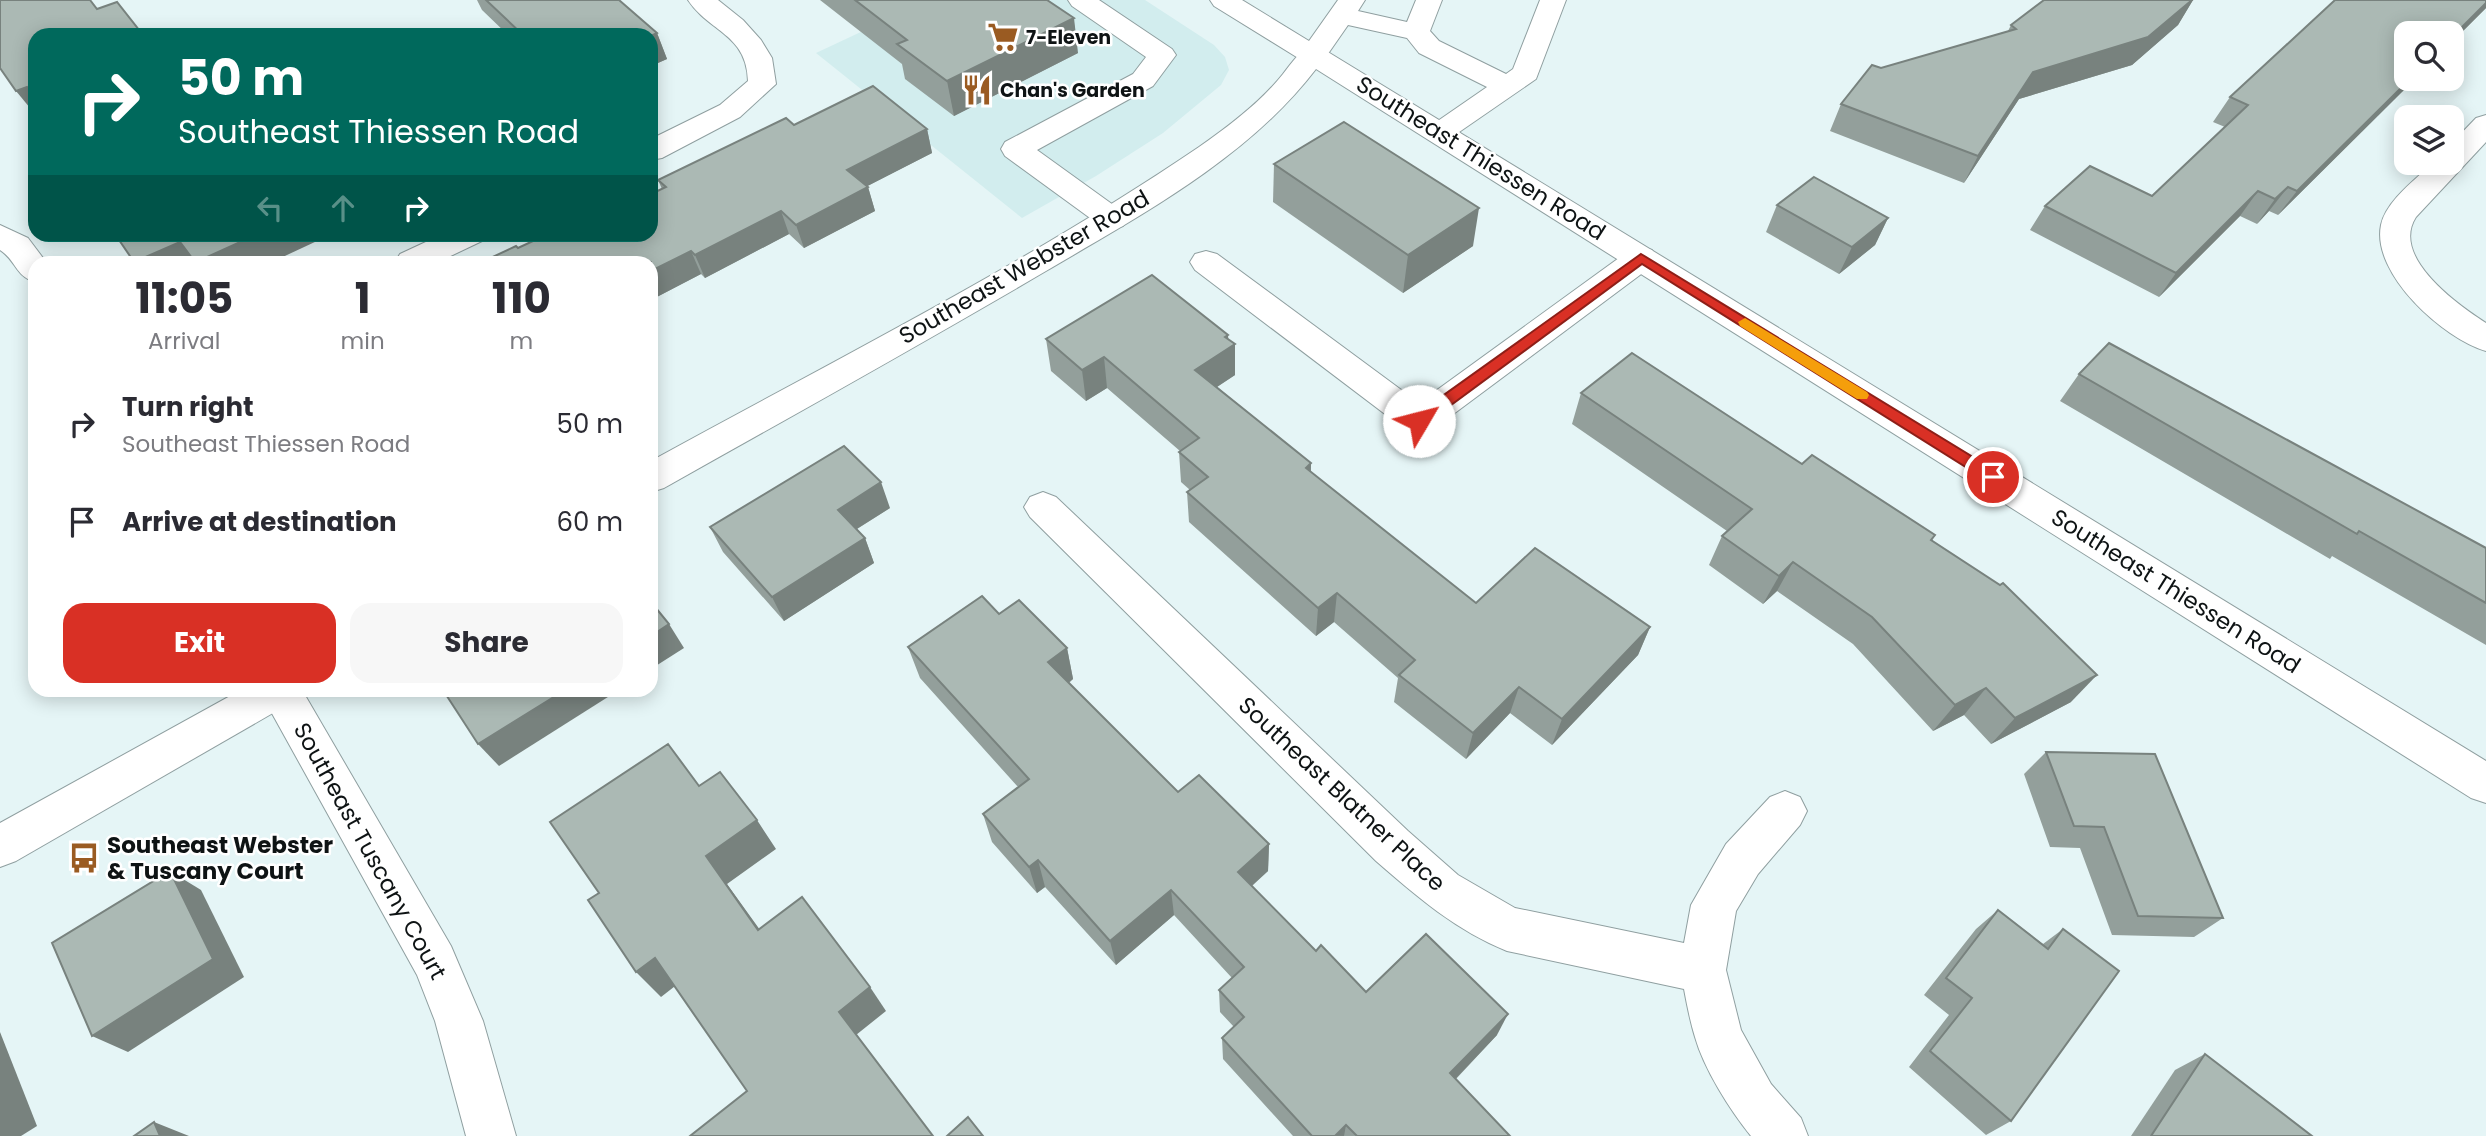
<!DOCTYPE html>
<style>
:root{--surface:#fff;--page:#f7f7f7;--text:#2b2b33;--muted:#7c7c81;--accent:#d93025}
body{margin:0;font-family:Poppins,sans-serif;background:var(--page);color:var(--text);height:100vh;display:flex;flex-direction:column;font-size:26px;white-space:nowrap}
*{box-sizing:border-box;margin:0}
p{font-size:23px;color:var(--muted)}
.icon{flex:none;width:38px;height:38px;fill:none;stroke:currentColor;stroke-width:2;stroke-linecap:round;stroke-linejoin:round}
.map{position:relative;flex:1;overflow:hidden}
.panel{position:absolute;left:28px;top:256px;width:630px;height:441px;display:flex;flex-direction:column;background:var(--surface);border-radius:21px;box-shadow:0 4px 18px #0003}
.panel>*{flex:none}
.guide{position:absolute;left:28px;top:28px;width:630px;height:214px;border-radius:21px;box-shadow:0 4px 18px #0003;background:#00695c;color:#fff;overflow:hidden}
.controls{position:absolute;left:2394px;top:21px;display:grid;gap:14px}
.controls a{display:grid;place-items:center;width:70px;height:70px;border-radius:14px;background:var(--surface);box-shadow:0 4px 18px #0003;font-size:35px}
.pin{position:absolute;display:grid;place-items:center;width:60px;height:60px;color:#fff;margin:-30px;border:4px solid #fff;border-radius:50%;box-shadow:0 2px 7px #0007}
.me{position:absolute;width:77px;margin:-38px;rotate:53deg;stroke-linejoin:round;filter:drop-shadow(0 0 5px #0008)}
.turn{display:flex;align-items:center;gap:24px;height:147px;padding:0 35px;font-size:32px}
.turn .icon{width:91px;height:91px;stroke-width:2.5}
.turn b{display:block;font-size:49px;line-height:60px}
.lanes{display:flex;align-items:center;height:66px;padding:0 35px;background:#0003;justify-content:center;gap:35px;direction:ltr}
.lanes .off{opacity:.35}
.eta{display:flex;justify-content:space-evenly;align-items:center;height:119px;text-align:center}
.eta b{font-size:42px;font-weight:700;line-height:49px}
.button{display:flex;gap:14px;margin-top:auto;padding:14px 35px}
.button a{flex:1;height:80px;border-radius:21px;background:var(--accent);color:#fff;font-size:28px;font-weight:700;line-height:80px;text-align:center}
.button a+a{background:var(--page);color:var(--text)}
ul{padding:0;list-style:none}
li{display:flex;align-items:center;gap:21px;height:98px;padding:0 35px}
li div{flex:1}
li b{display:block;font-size:26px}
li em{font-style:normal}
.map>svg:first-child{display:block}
.built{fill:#d2edee}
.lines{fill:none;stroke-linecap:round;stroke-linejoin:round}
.minor-casing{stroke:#8f9fa0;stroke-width:2}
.major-casing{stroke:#8f9fa0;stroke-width:2}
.minor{fill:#fff;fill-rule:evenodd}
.major{fill:#fff;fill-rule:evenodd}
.wall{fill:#939f9b}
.shaded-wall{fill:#78827e}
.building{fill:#abb9b4;stroke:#78827e;stroke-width:2}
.route{fill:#d93025;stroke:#8d1f18;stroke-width:2}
.slow{fill:#f59e0b}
.labels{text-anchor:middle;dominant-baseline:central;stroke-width:5;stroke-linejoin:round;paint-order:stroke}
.far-poi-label{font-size:19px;font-weight:bold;fill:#0e1314;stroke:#fff;text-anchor:start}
.street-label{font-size:23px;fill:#0e1314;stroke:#fff}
.poi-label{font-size:23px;font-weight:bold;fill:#0e1314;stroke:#fff;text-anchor:start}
</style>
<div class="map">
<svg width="2486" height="1136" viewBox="0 0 2486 1136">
<rect width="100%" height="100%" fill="#e5f5f6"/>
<path class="built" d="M929 0H1145L1214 45 1225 57 1229 70 1221 85 1163 133 1096 176 1022 218 816 53Z"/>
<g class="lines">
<g class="minor-casing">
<g id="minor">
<path d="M688 0H718L743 20 761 40 772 58 776 84 740 117 662 158 651 160V139L720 105 748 81C747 34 709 32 688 0Z"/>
<path d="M1068 0H1099L1172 49 1176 55 1153 86 1037 150 1123 212 1128 219 1123 226 1112 229 1101 226 1005 156 1001 149 1005 142 1133 74 1146 57 1072 6Z"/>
<path d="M1210 0H1242L1309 41 1338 0H1365L1358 11 1407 22 1416 0H1442L1430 31 1439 41 1506 74 1513 69 1540 0H1566L1536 79 1449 139 1439 142 1429 139 1424 133 1429 127 1487 87 1419 53 1407 38 1348 25 1323 61 1313 63 1303 61 1214 6Z"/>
<path d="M2486 115V142L2416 217C2390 257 2458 305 2486 323V351C2444 339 2371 274 2381 225 2386 201 2416 179 2433 163H2452V143L2476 118Z"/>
<path d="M0 225 28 238 46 262H35V282C15 276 16 260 0 250Z"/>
<path d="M443 234H486L482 241 438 262H395L400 254Z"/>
<path d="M1641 247 1652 250 1657 258 1652 266 1432 430 1419 434 1406 430 1195 270 1190 262 1195 254 1206 251 1217 254 1419 403 1630 250Z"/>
<path d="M1043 492 1056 497 1408 831 1458 875 1515 908 1684 943 1691 905 1726 844 1770 797 1785 791 1800 797 1807 811 1800 825 1758 874 1736 911 1726 970 1741 1030 1771 1084 1801 1118 1808 1136H1751C1730 1110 1704 1069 1695 1037 1690 1021 1687 1005 1684 989L1507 951C1457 931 1416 896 1376 861L1030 517 1024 507 1030 497Z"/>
<path d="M259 690H302L451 946 483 1021 516 1136H466L435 1021 417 975Z"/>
</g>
</g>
<g class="major-casing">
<g id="major">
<path d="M1313 47 1323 49 2486 761V803L2471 798 1316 69C1248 158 1141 215 1046 271 920 345 792 416 664 488L651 492V461C835 360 1025 265 1199 147 1228 127 1261 102 1283 74 1292 63 1299 50 1313 47Z"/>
<path d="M241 690H298L292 702 16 861 0 867V823Z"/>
</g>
</g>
<use href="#minor" class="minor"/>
<use href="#major" class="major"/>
</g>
<g class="wall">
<path d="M477 0H619L657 33 667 59 651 66V35H508L482 10Z"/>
<path d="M820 0H1047L1078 53 954 116 905 79 902 64Z"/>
<path d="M2044 0H2193L2178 25 2132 65 2019 99 1964 183 1830 131 1841 104 1881 68 2008 31 2011 25Z"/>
<path d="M2486 0V8L2452 42 2406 79H2415L2278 215 2269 211 2257 224 2240 216 2159 297 2030 230 2045 206 2152 196 2225 127 2213 122 2230 97Z"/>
<path d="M794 125 927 129 932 153 867 186 868 187 875 211 804 248 789 234 705 278 701 274 651 300V262L518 248 651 234 662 189 658 180Z"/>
<path d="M1274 164 1473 246 1403 293 1273 202Z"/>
<path d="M1777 205 1888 218 1875 245 1839 274 1766 232Z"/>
<path d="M1046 339H1228L1235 375 1217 387 1311 463V472L1476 603 1650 627 1638 655 1552 745 1510 713 1466 759 1394 702 1398 678 1334 622 1316 636 1189 522 1187 492 1190 490 1181 482 1179 452 1180 451 1107 388 1086 401 1051 371Z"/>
<path d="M2079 374 2486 548V645L2332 556 2330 559 2060 401Z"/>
<path d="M1581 393 1802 464 1935 535 1932 541 2071 702 1991 744 1964 715 1933 731 1853 644 1777 591 1763 604 1709 565 1722 536 1727 531 1572 424Z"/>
<path d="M890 508 857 529 865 538 874 563 784 621 723 552 710 527Z"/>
<path d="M999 614 1067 648 1073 679 1069 683 1178 792 1269 844 1268 871 1252 886 1316 951 1366 992 1497 1035 1456 1079 1510 1136H1293L1223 1059 1222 1038 1234 1027 1220 1012 1219 990 1232 978 1174 915 1116 965 1045 887 1037 893 992 842 983 814 1018 787 920 678 908 647Z"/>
<path d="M2046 752 2223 918 2194 937 2112 935 2080 848 2050 847 2024 774Z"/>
<path d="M1998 910 2043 944 2063 929 2011 1121 1986 1135 1909 1067 1949 1015 1924 995 1976 929Z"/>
<path d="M2205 1054 2312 1136H2131L2175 1070Z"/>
</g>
<g class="shaded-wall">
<path d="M2192 0H2193L2178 25 2132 65 2019 99 1964 183 1978 156 2033 72Z"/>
<path d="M2486 3V8L2452 42V37Z"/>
<path d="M1074 18 1078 53 954 116 947 81Z"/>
<path d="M657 33 667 59 651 66V36Z"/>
<path d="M2410 79H2415L2278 215 2297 191Z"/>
<path d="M27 87 35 97V114L16 91Z"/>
<path d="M927 129 932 153 854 193 847 170Z"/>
<path d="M868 187 875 211 804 248 796 225Z"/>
<path d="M2288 187 2269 211 2257 224 2275 199Z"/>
<path d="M2258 191 2240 216 2159 297 2176 273Z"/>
<path d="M1479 208 1473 246 1403 293 1408 255Z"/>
<path d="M781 211 789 234 705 278 695 255Z"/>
<path d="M1888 218 1875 245 1839 274 1852 247Z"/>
<path d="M258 234H332L272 262H134L180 242Z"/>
<path d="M691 251 701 274 651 300V271Z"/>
<path d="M1228 335 1229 348 1235 344V375L1197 400 1195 370Z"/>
<path d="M1104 357 1107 388 1086 401 1082 370Z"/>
<path d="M1311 463 1310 493 1306 468Z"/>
<path d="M881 482 890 508 847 535 838 510Z"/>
<path d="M865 538 874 563 784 621 772 597Z"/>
<path d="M1793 562 1777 591 1763 604 1779 576Z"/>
<path d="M1337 593 1334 622 1316 636 1318 608Z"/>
<path d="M669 624 684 648 651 669V636Z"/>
<path d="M1650 627 1638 655 1552 745 1562 719Z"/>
<path d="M1067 648 1073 679 1055 693 1048 662Z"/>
<path d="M2097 675 2071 702 1991 744 2015 718Z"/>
<path d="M1519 687 1510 713 1466 759 1473 733Z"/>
<path d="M1986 688 1964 715 1933 731 1955 705Z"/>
<path d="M565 690H619L499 766 478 744Z"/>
<path d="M757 820 776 849 727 884 778 955 758 930 706 856Z"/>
<path d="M1269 844 1268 871 1238 898V872Z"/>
<path d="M1038 860 1045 887 1037 893 1029 867Z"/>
<path d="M170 871 201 890 244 977 128 1052 92 1036Z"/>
<path d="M1171 890 1174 915 1116 965 1110 941Z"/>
<path d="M655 958 679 983 661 997 636 972Z"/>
<path d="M870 987 886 1011 856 1035 839 1012Z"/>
<path d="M1508 1014 1497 1035 1442 1093 1450 1073Z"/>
<path d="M0 1032 37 1126 21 1136H0Z"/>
<path d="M154 1122 189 1136H160Z"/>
<path d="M1346 1125 1344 1136H1335Z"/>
</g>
<g class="building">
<path d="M0 0H90L97 9 117 2 143 35H35V100L27 87 16 91 0 68Z"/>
<path d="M486 0H619L657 33 651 36V35H523Z"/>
<path d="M855 0H1047L1074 18 947 81 897 44 907 40Z"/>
<path d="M2044 0H2192L2148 37 2033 72 1978 156 1841 104 1872 65 1881 68 2016 29 2011 25Z"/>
<path d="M2335 0H2486V3L2452 37V33H2406V79H2410L2297 191 2288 187 2275 199 2258 191 2176 273 2045 206 2090 166 2152 196 2248 105 2230 97Z"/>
<path d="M873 86 927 129 847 170 868 187 796 225 781 211 695 255 691 251 651 271V262H482L516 246 518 248 548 234H651V194L666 187 658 180 786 118 794 125Z"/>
<path d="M1344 122 1479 208 1408 255 1274 164Z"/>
<path d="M1814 177 1888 218 1852 247 1777 205Z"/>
<path d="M115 234H258L196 262H195L180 242 134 262Z"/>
<path d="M1152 275 1228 335 1225 337 1235 344 1195 370 1311 463 1306 468 1476 603 1535 548 1650 627 1562 719 1519 687 1473 733 1399 675 1415 660 1337 593 1318 608 1187 492 1208 477 1179 452 1199 438 1104 357 1082 370 1046 339Z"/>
<path d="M2109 343 2486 548V603L2359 531 2357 534 2079 374Z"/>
<path d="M1632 353 1802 464 1812 455 1935 535 1931 540 2000 585 2003 583 2097 675 2015 718 1986 688 1955 705 1872 617 1793 562 1779 576 1722 536 1752 509 1581 393Z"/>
<path d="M844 446 881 482 838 510 865 538 772 597 710 527Z"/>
<path d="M982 596 999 614 1019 600 1067 648 1048 662 1178 792 1199 775 1269 844 1238 872 1316 951 1321 945 1366 992 1426 934 1508 1014 1450 1073 1510 1136H1357L1346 1125 1335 1136H1312L1222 1038 1244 1017 1219 990 1244 967 1171 890 1110 941 1038 860 1029 867 983 814 1029 779 908 647Z"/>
<path d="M651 602 669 624 651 636Z"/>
<path d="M443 690H565L478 744Z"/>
<path d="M668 744 699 786 720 772 757 820 706 856 758 930 802 897 870 987 839 1012 933 1136H690L747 1091 655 958 636 972 588 900 599 893 550 822Z"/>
<path d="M2046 752 2155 754 2223 918 2138 916 2104 827 2074 826Z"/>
<path d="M170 871 213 959 92 1036 52 943Z"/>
<path d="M1998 910 2048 949 2063 929 2119 971 2011 1121 1930 1051 1972 998 1946 978Z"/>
<path d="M2205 1054 2312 1136H2151Z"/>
<path d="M968 1117 983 1136H947Z"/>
<path d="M154 1122 160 1136H134Z"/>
</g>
<path class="route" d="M1641 254 1999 473 2001 477 1999 481H1988L1642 264 1424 425H1413L1411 421 1413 417Z"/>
<path class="slow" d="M1745 318 1867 392 1869 395 1867 399H1857L1740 326 1738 322Z"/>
<defs>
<g id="supermarket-bare" transform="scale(2.415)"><path d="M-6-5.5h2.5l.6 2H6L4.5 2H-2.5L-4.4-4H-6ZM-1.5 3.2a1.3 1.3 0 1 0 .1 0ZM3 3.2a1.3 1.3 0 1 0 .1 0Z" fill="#9a5b22" stroke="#fff" stroke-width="2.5" paint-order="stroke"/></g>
<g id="restaurant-bare" transform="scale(2.415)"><path d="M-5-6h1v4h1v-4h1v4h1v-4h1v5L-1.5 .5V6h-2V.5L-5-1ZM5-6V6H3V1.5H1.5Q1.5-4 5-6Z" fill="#9a5b22" stroke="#fff" stroke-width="2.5" paint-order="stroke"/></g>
<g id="bus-bare" transform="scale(2.415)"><path d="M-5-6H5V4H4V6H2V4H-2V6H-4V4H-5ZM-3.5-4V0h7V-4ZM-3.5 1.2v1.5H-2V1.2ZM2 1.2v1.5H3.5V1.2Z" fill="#9a5b22" stroke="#fff" stroke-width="2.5" paint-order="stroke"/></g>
</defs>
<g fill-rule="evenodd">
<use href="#supermarket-bare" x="1003" y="37"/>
<use href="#restaurant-bare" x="977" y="90"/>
<use href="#bus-bare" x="84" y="858"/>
</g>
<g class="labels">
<g class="far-poi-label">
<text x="1026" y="37">7-Eleven</text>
<text x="1000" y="90">Chan's Garden</text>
</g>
<g class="street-label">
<text transform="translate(1481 158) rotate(32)">Southeast Thiessen Road</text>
<text transform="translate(1024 267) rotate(-30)">Southeast Webster Road</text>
<text transform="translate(2176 591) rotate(32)">Southeast Thiessen Road</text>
<text transform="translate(1342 794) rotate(43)">Southeast Blatner Place</text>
<text transform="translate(370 851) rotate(61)">Southeast Tuscany Court</text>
</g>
<g class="poi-label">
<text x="107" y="845">Southeast Webster<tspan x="107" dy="26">&amp; Tuscany Court</tspan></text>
</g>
</g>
</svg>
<div class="controls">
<a><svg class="icon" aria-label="search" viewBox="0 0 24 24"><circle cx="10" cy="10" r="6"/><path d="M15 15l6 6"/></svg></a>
<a><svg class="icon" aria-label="layers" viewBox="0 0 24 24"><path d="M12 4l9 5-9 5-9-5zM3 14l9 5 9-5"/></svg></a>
</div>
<div class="pin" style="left:1993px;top:477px;background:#d93025"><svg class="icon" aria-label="arrive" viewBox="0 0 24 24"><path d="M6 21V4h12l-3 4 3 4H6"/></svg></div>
<svg class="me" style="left:1419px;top:421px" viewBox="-20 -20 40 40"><circle r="19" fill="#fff"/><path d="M0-13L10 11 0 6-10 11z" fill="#d93025"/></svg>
<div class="guide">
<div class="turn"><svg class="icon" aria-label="right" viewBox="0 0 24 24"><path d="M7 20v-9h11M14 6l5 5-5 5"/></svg><div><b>50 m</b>Southeast Thiessen Road</div></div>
<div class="lanes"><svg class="icon off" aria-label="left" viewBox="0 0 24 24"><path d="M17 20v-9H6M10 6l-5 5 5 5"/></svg><svg class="icon off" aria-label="ahead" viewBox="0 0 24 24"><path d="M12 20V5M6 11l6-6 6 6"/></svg><svg class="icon" aria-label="right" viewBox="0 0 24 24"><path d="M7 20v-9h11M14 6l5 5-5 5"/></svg></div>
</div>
<section class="panel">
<div class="eta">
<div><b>11:05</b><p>Arrival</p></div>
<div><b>1</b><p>min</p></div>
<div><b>110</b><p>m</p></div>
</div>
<ul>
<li><svg class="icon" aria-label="right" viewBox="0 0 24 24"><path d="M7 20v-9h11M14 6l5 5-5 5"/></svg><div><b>Turn right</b><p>Southeast Thiessen Road</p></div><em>50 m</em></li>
<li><svg class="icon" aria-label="arrive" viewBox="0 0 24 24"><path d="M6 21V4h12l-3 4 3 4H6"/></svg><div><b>Arrive at destination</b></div><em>60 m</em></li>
</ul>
<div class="button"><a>Exit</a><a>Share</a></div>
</section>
</div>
